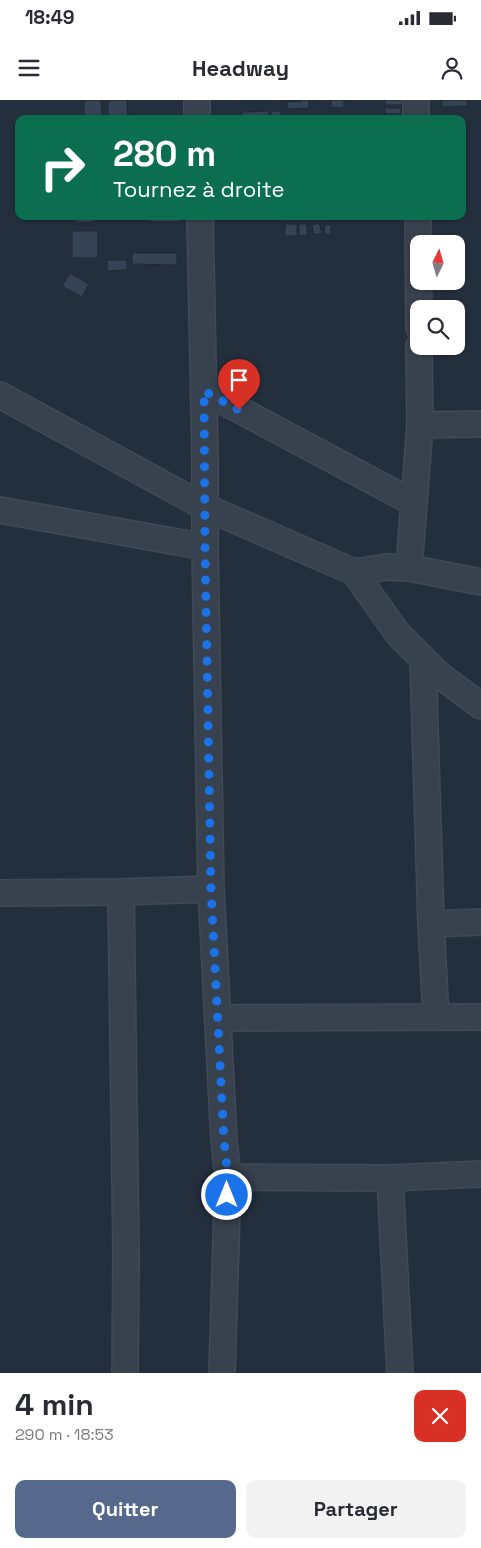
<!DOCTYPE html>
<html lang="fr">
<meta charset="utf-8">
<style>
:root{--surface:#fff;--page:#f2f2f3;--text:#2b2b33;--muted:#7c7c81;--accent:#56698c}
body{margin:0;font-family:"Space Grotesk",sans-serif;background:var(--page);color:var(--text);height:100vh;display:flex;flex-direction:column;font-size:19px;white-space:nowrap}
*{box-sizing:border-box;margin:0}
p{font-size:16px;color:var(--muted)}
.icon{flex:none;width:28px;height:28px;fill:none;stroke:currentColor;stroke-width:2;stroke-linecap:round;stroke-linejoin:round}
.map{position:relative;height:1273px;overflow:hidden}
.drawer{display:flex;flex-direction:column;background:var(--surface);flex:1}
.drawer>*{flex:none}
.guide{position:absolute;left:15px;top:15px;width:451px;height:105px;border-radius:10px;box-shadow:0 1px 4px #0004;background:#0b6e4f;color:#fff;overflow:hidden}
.needle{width:32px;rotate:5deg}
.fabs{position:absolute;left:410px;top:135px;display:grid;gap:10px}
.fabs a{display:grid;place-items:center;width:55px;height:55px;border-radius:10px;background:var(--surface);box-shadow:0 1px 4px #0004;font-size:25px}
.pin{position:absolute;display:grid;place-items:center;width:42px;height:42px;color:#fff;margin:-51px -21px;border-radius:50% 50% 50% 0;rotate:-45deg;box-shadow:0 0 5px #0007}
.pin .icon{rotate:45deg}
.me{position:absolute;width:55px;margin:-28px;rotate:0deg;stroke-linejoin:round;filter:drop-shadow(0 0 4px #0008)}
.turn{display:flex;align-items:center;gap:18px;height:105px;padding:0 15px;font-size:22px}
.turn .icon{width:65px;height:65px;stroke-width:2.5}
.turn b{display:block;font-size:35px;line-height:42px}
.round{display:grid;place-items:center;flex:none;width:52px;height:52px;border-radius:10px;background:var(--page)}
.overview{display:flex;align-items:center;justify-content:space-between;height:85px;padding:0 15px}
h1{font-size:30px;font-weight:700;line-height:38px}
.cta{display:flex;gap:10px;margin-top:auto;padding:10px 15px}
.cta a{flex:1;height:58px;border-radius:10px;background:var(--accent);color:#fff;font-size:20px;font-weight:700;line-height:58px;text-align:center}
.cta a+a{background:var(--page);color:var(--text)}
.status{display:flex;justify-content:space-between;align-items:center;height:35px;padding:0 25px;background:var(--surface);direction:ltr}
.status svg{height:14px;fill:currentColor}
header{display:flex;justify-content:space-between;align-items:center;height:65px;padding:0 15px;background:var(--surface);font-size:22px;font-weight:700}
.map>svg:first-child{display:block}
.building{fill:#364354;stroke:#1f2835}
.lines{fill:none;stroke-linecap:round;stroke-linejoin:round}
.minor-casing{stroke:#414a57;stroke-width:28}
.minor{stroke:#38414e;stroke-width:25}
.route{stroke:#1a73e8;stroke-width:9;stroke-dasharray:0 16.2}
</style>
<div class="status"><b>18:49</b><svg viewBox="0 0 49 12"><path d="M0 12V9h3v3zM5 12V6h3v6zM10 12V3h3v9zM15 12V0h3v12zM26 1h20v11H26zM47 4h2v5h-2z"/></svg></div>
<header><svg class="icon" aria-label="menu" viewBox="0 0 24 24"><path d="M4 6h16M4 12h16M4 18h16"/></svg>Headway<svg class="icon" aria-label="person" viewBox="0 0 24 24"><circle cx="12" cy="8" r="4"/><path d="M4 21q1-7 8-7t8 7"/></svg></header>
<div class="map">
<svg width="481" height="1273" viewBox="0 0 481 1273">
<rect width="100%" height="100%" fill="#242f3e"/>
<g class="building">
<path d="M84 0H101L102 19H84Z"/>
<path d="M108 0H127L128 19H108Z"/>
<path d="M302 0H309V8L288 9 287 2 302 1Z"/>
<path d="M331 0H344V8L331 7Z"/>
<rect x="385" y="0" width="29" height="5"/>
<path d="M442 0H467V6L442 7Z"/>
<rect x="385" y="8" width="16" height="6"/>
<path d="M269 11V19H242V12Z"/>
<path d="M271 11H281V18L271 19Z"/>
<rect x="17" y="42" width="2" height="38"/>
<rect x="34" y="116" width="34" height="3"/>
<path d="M75 116H95V122L76 123Z"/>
<rect x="119" y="116" width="23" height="4"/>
<rect x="149" y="116" width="31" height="6"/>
<path d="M280 116H294V121H279Z"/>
<path d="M366 116H414V118L378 117V119H366Z"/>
<path d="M319 123 322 133 314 135 312 125Z"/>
<rect x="285" y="124" width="12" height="12"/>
<path d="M299 124H307V136L299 135Z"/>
<path d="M325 124 331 125 330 135 324 134Z"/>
<rect x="72" y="131" width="26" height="27"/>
<path d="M132 153H177V165L132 164Z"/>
<path d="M107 160H127V170L107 171Z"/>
<path d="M70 173 89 184 82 197 62 186Z"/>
</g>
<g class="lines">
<g class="minor-casing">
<g id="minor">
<path d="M197 0V19"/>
<path d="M416 0V19"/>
<path d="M200 116 205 360V447L211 789 224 1041 228 1077 222 1273"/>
<path d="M418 116 419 228"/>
<path d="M204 291 414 403"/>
<path d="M0 295 205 407 354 472 398 534 438 574 481 606"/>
<path d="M420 325 481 324"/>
<path d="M0 410 205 447"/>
<path d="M409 468 420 325 419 246"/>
<path d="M354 472 387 467 409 468 481 482"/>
<path d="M423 559 431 824 436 917"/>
<path d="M121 792 126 1153 125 1273"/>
<path d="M0 793 121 792 211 789"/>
<path d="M431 824 481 822"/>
<path d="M218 918 481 917"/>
<path d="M228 1077 390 1078 481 1074"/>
<path d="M390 1078 400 1273"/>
</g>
</g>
<use href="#minor" class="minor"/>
</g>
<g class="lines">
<path class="route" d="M227 1095 228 1077 224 1041 211 789 205 447 204 291 239 310"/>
</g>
</svg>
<div class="fabs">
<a><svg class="needle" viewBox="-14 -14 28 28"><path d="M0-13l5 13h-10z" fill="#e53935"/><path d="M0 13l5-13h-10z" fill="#7c7c81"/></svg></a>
<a><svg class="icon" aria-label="search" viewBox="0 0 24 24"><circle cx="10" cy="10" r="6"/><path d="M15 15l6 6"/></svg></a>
</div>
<div class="pin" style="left:239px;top:310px;background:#d93025"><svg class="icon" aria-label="arrive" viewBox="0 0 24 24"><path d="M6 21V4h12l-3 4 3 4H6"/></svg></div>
<svg class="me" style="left:227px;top:1095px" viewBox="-20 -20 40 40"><circle r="17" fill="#1a73e8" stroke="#fff" stroke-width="3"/><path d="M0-11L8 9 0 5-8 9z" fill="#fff"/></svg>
<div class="guide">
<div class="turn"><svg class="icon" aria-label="right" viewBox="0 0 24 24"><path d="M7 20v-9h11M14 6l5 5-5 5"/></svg><div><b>280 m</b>Tournez à droite</div></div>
</div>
</div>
<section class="drawer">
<div class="overview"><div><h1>4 min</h1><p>290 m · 18:53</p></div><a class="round" style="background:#d93025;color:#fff"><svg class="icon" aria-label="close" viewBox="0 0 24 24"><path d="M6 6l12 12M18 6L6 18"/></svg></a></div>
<div class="cta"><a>Quitter</a><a>Partager</a></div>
</section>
